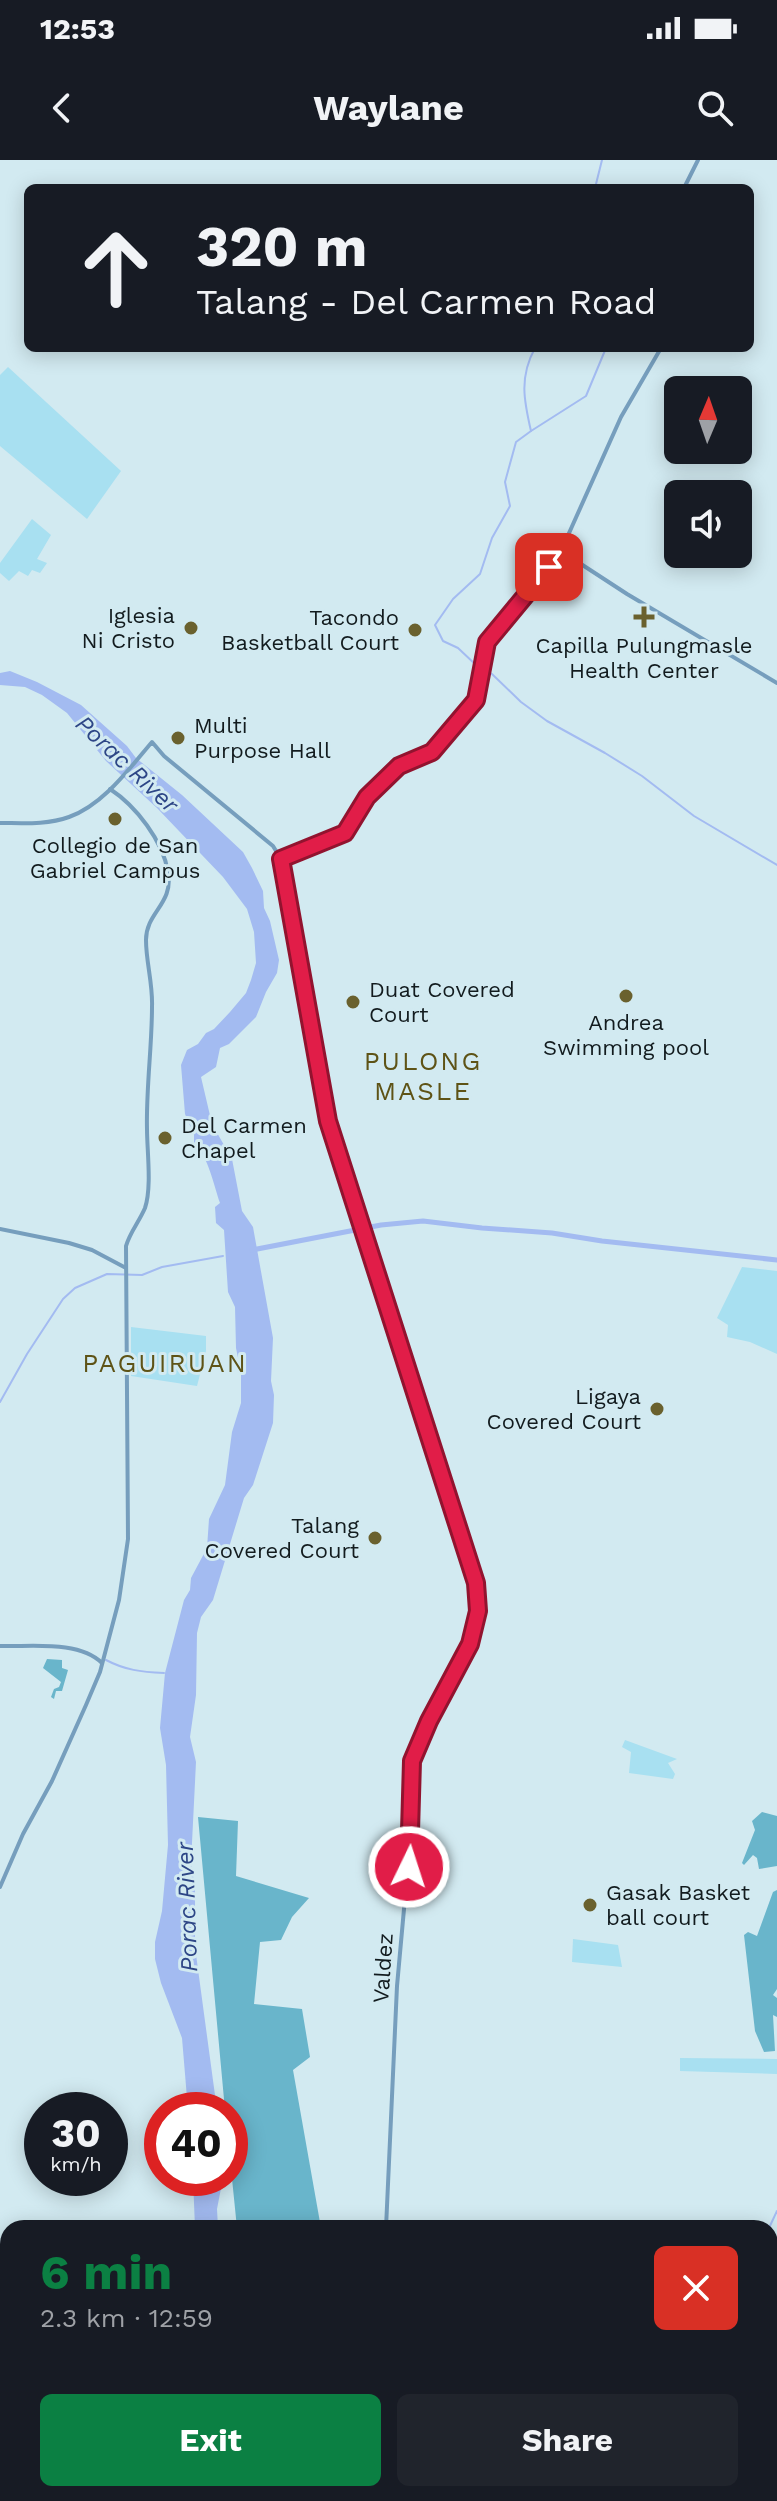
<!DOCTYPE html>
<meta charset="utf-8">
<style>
:root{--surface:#171b24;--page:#20242c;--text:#f1f3f6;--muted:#9ea1a6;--accent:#0b8043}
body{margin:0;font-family:"Work Sans",sans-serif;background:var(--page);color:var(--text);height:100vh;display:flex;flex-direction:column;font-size:30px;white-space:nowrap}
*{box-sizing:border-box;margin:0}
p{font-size:26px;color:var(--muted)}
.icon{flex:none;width:44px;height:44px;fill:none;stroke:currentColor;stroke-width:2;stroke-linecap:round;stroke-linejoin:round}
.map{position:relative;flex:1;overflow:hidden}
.details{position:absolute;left:0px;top:2060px;width:778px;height:282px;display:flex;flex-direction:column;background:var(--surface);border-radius:24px 24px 0 0;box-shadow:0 4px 20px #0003}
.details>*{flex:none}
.guide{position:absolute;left:24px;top:24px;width:730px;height:168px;border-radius:12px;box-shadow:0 4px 20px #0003;background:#171b24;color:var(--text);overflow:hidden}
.needle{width:52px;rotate:2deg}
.controls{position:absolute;left:664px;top:216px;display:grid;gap:16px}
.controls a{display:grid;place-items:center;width:88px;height:88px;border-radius:12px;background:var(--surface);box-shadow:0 4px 20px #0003;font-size:40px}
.speed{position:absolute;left:24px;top:1932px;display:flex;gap:16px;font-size:40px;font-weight:700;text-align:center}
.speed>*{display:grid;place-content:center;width:104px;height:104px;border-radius:50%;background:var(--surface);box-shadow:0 4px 20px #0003;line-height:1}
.speed small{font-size:20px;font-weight:400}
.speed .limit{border:12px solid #d22;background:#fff;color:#111}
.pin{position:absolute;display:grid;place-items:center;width:68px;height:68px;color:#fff;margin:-34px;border-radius:16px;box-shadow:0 4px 12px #0006}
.me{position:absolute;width:88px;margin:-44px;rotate:4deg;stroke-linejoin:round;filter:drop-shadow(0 0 6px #0008)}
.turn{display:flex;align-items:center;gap:28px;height:168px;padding:0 40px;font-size:36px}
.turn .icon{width:104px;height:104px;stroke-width:2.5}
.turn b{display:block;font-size:56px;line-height:68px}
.round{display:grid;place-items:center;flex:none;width:84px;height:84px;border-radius:12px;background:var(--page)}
.head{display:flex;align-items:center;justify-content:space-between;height:136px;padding:0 40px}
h1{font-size:48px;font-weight:700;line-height:60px;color:var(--accent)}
.primary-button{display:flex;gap:16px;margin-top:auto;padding:16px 40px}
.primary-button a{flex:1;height:92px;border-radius:12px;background:var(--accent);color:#fff;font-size:32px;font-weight:700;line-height:92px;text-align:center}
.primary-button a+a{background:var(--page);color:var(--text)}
.status{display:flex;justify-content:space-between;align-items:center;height:56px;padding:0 40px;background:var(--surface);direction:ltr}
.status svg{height:22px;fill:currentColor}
header{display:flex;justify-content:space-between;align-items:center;height:104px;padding:0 40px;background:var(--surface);font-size:36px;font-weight:700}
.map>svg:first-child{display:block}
.green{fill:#a8e0f1}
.forest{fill:#69b5cb}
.water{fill:#a3bbf1}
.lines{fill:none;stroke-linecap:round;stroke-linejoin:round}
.stream{stroke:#a3bbf1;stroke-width:2}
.canal{stroke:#a3bbf1;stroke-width:5}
.tertiary{stroke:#769ebd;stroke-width:4}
.primary{stroke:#1c608b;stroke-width:6}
.route-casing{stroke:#92132f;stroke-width:20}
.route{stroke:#e11d48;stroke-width:14}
.poi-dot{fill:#6a612e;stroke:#d2eaf1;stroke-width:3}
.labels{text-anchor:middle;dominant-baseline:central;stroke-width:6;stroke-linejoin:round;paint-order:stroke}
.poi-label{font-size:22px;fill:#121b1e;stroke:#d2eaf1;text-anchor:end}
.street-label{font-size:22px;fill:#121b1e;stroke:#d2eaf1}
.water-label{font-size:24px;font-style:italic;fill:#2d4686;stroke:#d2eaf1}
.quarter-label{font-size:26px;letter-spacing:2px;fill:#5e5316;stroke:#d2eaf1}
</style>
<div class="status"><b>12:53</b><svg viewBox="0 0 49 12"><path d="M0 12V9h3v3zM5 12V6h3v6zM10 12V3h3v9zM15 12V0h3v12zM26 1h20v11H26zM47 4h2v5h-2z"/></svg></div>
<header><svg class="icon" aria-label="back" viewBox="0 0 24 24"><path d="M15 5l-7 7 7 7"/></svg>Waylane<svg class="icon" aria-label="search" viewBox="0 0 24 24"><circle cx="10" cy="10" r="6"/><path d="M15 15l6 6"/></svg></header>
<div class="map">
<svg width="777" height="2341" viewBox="0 0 777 2341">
<rect width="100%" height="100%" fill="#d2eaf1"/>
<g class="green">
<path d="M8 207 121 311 87 359 0 286V215Z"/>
<path d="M32 359 51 375 37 399 47 403 40 413 32 410 28 416 19 411 9 421 0 413V403Z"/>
<path d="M742 1107 777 1111V1194L750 1182 727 1177 728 1165 717 1158Z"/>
<path d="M131 1167 206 1176V1191L197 1226 131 1216Z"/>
<path d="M625 1580 677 1599 668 1603 675 1614 673 1619 629 1613 631 1592 622 1587Z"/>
<path d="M573 1779 618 1785 622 1807 572 1802Z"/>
<path d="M680 1898 777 1899V1914L680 1911Z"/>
<path d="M770 2152 777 2156V2276L770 2278Z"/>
</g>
<g class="forest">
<path d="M47 1499 62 1500V1508L68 1510 62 1531H56L54 1539 51 1537 54 1529 59 1527 61 1522 43 1508Z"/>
<path d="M762 1652 777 1656V1706L759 1709 757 1698 753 1695 744 1705 742 1703 755 1670 752 1661Z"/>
<path d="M198 1657 238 1661 236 1716 309 1738 292 1757 281 1780 260 1782 254 1844 302 1849 310 1897 293 1910 321 2068H237L230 1999V1950H225Z"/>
<path d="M777 1730V1829L773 1835 777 1838V1857L773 1855 775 1891 764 1892 755 1871 744 1775 748 1772 757 1776 773 1732Z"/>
</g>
<g class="water">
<path d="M10 511 37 522 81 545 127 586 136 598 182 635 243 692 252 708 263 731 264 748 270 761 279 800 277 813 266 832 256 857 229 884 220 888 216 907 201 917 212 964 232 999 242 1051 253 1067 273 1178 271 1221 274 1235 273 1263 253 1325 244 1338 213 1440 201 1457 197 1473 196 1535 190 1577 196 1602 191 1703 195 1728V1787L217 1950H188L182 1878 161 1823 155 1799V1782L162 1751 168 1685 166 1605 160 1568 165 1513 184 1440 190 1430 191 1418 207 1388 209 1359 225 1325 232 1272 241 1243V1213L236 1188 235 1147 228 1132 224 1070 216 1063 215 1047 220 1043C213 1023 209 998 194 983V975L185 954 181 905 187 890 198 884 206 873 214 869 230 852 246 833 251 820 256 803 254 772 247 749 223 717 157 648 106 601 67 553 42 535 25 527 0 525V513Z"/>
<path d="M193 2018H223L217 2049 218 2068H195Z"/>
</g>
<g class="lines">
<g class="stream">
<path d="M595 28 602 0"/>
<path d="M535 188C519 217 524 241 531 271L516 282 505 322 510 346 492 378 480 414 453 439 435 465 443 481 458 488 476 505 492 514 521 542 547 561 605 593 642 616 694 656 777 705"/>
<path d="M531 271 586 236 606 188"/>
<path d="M0 1242 27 1194 63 1139 75 1128 107 1114 142 1115 162 1107 223 1096"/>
<path d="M106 1500C125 1510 141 1512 164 1513"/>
<path d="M769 2068 777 2051"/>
<path d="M750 2334 752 2341"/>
</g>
<path class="canal" d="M252 1090 381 1065 423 1061 482 1068 552 1073 602 1081 777 1100"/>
<g class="tertiary">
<path d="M684 28 698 0"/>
<path d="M561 391 627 434 777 523"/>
<path d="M0 663C22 663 47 665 69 657 103 645 129 609 152 582L164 596 273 686 281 699 328 961 476 1423 478 1451 470 1484 429 1561 411 1607 413 1650 397 1826 386 2068"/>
<path d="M281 699 345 673 367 637 399 606 432 592 476 540 487 482 561 391 621 257 661 188"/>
<path d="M0 1069 69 1083 92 1090 126 1108"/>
<path d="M0 1486C31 1487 79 1480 102 1503"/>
<path d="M0 1727 23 1674 52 1621 86 1545 100 1512 119 1440 128 1379 126 1086C130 1072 139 1062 145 1048 152 1027 147 991 147 969 146 928 152 887 152 847 153 824 146 802 146 780 146 752 174 744 168 712 163 681 136 646 110 629"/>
<path d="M378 2334 379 2341"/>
<path d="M509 2341 539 2339"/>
</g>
<g class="primary">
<path d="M770 2286 777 2284"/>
<path d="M537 2341 555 2334"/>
</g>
</g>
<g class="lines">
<g class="route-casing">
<path id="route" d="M409 1707 412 1601 429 1561 470 1484 478 1451 476 1423 328 961 281 699 345 673 367 637 399 606 432 592 476 540 487 482 549 407"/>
</g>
<use href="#route" class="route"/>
</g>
<g class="poi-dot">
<path d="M640 445h8v8h8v8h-8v8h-8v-8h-8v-8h8z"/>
<circle cx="191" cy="468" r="8"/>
<circle cx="415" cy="470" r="8"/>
<circle cx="178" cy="578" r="8"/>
<circle cx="115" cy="659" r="8"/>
<circle cx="626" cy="836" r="8"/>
<circle cx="353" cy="842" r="8"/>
<circle cx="165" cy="978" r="8"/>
<circle cx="657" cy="1249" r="8"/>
<circle cx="375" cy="1378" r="8"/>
<circle cx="590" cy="1745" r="8"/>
</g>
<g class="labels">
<g class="poi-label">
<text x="175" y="455">Iglesia<tspan x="175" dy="25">Ni Cristo</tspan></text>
<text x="399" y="457">Tacondo<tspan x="399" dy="25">Basketball Court</tspan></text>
<text x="644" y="485" text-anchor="middle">Capilla Pulungmasle<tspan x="644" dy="25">Health Center</tspan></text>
<text x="194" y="565" text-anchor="start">Multi<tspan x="194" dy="25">Purpose Hall</tspan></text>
<text x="115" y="685" text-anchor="middle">Collegio de San<tspan x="115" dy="25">Gabriel Campus</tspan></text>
<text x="369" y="829" text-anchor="start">Duat Covered<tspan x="369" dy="25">Court</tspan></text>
<text x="626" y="862" text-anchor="middle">Andrea<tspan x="626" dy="25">Swimming pool</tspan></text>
<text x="181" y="965" text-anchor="start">Del Carmen<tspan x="181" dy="25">Chapel</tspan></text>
<text x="641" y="1236">Ligaya<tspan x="641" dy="25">Covered Court</tspan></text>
<text x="359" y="1365">Talang<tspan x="359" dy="25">Covered Court</tspan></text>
<text x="606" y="1732" text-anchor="start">Gasak Basket<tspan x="606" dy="25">ball court</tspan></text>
</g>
<g class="street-label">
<text transform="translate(383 1808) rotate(-86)">Valdez</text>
</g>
<g class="water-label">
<text transform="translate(127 604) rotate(43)">Porac River</text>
<text transform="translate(187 1747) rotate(-92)">Porac River</text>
</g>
<g class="quarter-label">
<text x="423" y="901">PULONG<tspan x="423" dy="30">MASLE</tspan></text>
<text x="165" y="1203">PAGUIRUAN</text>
</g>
</g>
</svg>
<div class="controls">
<a><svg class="needle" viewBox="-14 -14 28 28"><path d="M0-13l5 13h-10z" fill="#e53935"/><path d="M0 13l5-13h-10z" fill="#9ea1a6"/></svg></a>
<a><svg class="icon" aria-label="sound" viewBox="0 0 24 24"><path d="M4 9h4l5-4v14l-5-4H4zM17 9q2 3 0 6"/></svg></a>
</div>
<div class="speed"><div>30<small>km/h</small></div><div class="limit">40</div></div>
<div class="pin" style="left:549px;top:407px;background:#d93025"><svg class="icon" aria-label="arrive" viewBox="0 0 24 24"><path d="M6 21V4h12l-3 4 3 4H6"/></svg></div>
<svg class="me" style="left:409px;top:1707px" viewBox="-20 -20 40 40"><circle r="17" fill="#e11d48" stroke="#fff" stroke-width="3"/><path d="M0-11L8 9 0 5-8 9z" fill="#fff"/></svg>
<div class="guide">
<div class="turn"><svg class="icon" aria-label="ahead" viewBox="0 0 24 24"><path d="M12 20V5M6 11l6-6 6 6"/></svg><div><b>320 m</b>Talang - Del Carmen Road</div></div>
</div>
<section class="details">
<div class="head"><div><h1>6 min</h1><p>2.3 km · 12:59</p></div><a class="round" style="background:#d93025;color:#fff"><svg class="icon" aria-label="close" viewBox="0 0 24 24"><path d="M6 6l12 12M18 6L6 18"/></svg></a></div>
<div class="primary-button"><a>Exit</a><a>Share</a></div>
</section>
</div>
